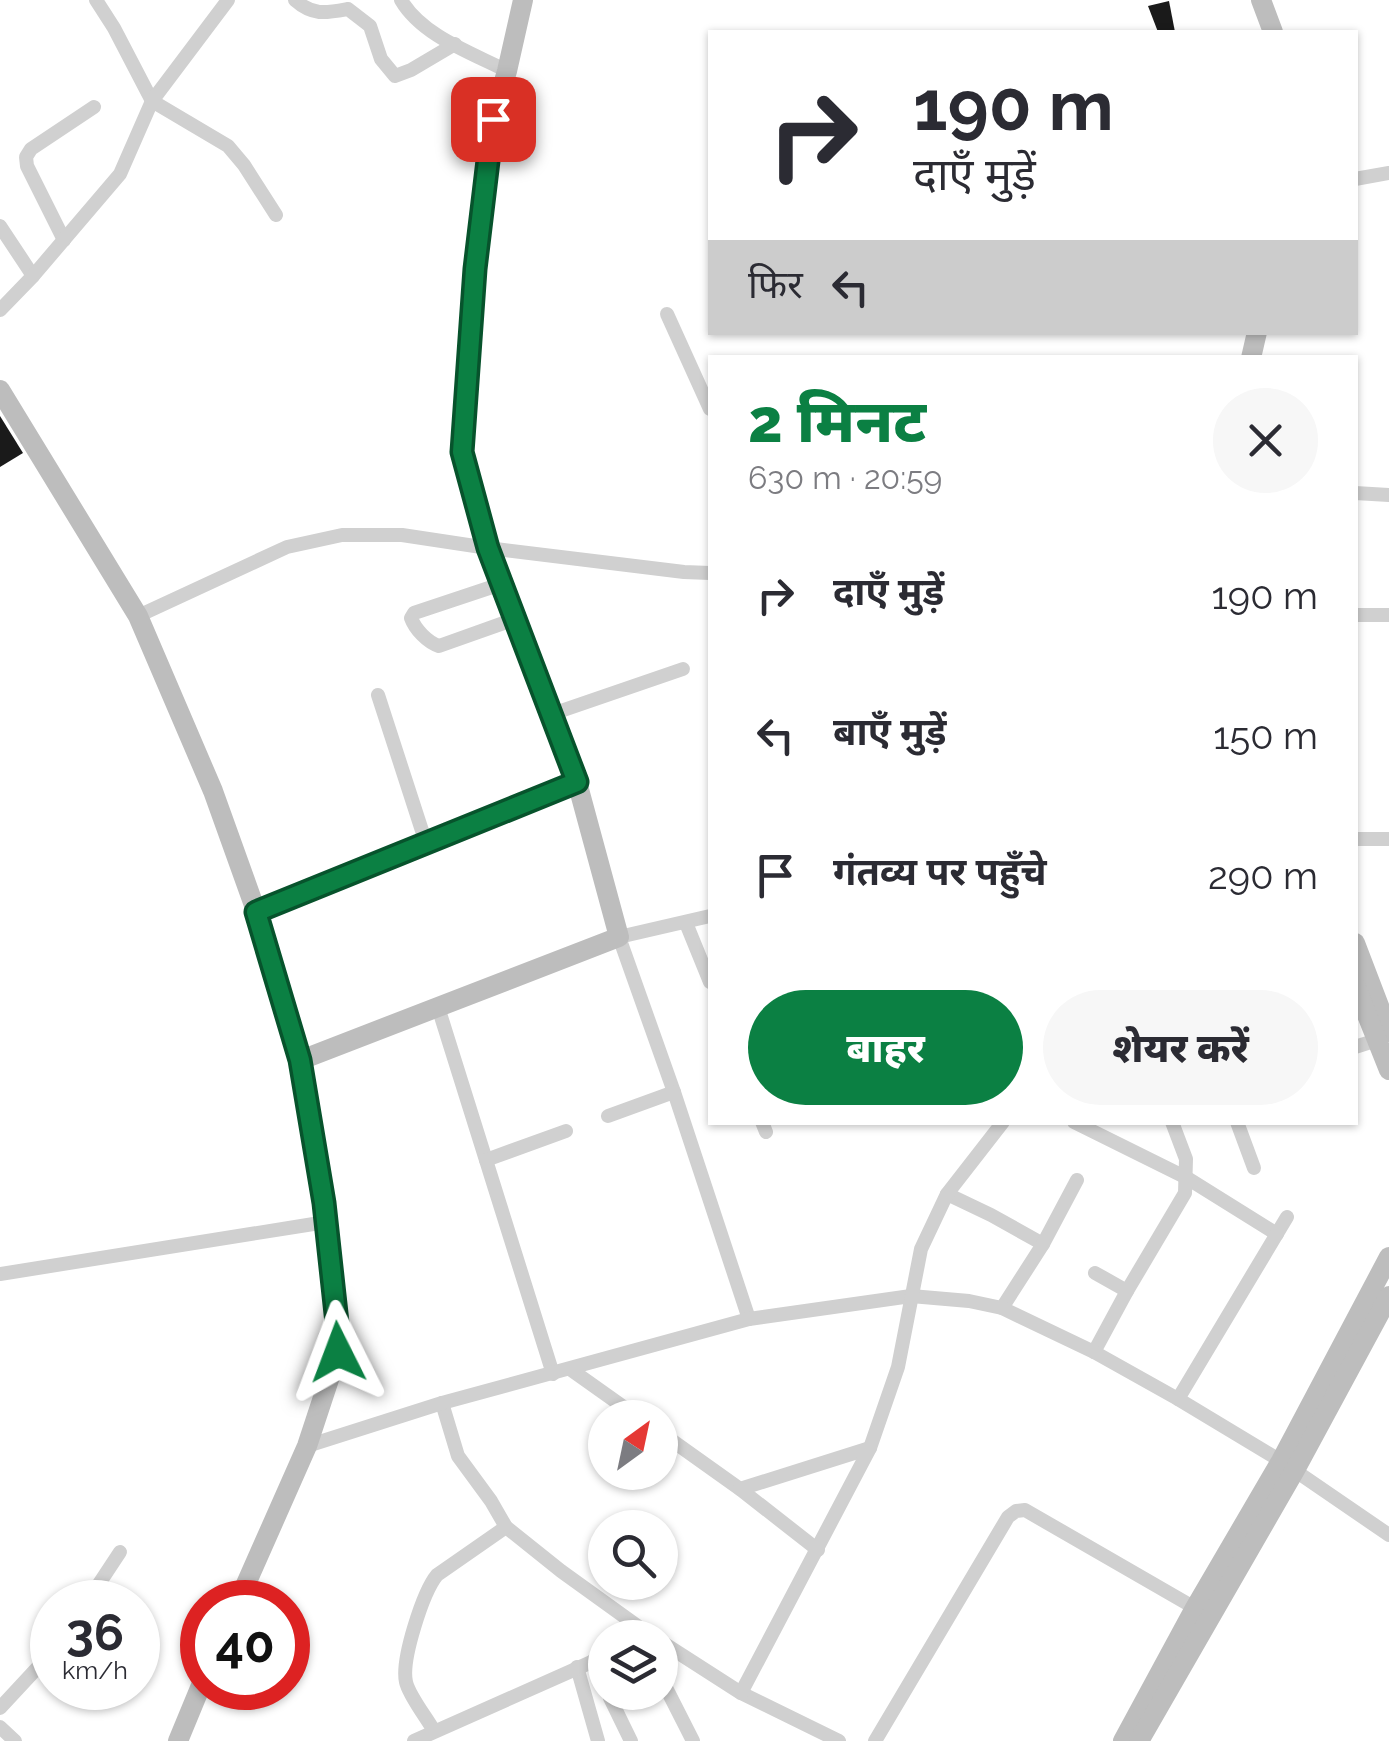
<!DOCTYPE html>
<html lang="hi">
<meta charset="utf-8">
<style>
:root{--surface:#fff;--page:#f7f7f7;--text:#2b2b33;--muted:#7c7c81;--accent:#0b8043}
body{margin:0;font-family:Raleway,"Noto Sans Devanagari",sans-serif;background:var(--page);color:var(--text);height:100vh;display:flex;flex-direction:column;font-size:38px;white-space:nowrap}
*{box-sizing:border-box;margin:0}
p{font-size:32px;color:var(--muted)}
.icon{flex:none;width:55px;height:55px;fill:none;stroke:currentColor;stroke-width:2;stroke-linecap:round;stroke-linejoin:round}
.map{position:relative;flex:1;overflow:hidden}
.details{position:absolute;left:708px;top:355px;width:650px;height:770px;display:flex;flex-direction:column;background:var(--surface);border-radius:0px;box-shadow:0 2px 8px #0004}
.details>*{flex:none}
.top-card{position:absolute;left:708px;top:30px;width:650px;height:305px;border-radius:0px;box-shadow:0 2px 8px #0004;background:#fff;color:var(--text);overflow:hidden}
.needle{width:65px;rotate:33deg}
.buttons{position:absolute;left:588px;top:1400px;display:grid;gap:20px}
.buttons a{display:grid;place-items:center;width:90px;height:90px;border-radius:50%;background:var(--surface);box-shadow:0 2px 8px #0004;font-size:50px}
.speed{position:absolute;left:30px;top:1580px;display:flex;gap:20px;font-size:50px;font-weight:700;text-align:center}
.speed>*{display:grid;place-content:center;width:130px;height:130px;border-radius:50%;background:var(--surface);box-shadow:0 2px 8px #0004;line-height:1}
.speed small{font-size:25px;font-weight:400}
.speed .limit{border:15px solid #d22;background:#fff;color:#111}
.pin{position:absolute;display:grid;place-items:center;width:85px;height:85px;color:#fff;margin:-42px;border-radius:20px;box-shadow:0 5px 15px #0006}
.me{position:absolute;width:110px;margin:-55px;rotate:357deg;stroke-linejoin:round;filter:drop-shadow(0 0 8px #0008)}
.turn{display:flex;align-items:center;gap:35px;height:210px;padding:0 40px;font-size:45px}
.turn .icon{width:130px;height:130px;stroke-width:2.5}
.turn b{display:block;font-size:70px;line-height:85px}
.then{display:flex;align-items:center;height:95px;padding:0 40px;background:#0003;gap:20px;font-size:38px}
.round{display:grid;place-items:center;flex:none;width:105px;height:105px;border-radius:52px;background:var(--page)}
.overview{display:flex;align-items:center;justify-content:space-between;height:170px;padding:0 40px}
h1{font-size:60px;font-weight:800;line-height:75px;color:var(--accent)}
.action{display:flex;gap:20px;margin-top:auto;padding:20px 40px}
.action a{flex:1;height:115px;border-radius:60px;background:var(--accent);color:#fff;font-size:40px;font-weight:800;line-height:115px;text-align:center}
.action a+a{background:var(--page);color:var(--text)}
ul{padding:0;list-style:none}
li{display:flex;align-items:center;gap:30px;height:140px;padding:0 40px}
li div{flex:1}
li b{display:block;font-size:38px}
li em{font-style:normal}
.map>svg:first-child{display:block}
.building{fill:#1a1a1a}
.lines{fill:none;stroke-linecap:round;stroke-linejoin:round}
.street{stroke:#d0d0d0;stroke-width:14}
.secondary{stroke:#bdbdbd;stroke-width:20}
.route-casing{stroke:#07532c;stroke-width:25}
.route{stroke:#0b8043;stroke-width:18}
</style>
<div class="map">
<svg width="1389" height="1741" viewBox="0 0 1389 1741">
<rect width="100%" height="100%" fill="#fff"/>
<g class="building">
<path d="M1169 1 1175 32H1158L1148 6Z"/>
<path d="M0 416 23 453 0 467Z"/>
</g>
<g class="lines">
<g class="street">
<path d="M96 0 114 28 152 101 228 146 244 165 276 215"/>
<path d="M295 0C313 16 326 13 348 9L370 26 381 59 395 76 411 70 455 44"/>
<path d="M401 0C422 36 472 53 507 71"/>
<path d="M1355 179 1389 173"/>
<path d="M0 226 33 276"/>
<path d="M64 240 27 166 26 157 31 149 94 107"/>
<path d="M0 310 33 276 120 174 152 101 228 0"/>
<path d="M667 314 710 409"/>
<path d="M1355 493 1389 495"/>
<path d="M501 584 414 613 411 618C415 629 427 642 439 646L515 619"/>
<path d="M1355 615H1389"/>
<path d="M138 616 287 547 342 535H402L488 548 684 572 710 573"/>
<path d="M378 695 426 843"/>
<path d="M552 714 683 669"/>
<path d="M1355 839H1389"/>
<path d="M256 911 577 782"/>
<path d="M710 916 619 937 674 1092 749 1319"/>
<path d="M686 923 710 982"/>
<path d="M438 1007 553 1374"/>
<path d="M1355 1047 1377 1040"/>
<path d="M608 1116 674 1092"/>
<path d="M762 1122 766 1132"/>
<path d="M1074 1122 1187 1178 1277 1234"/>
<path d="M1237 1122 1254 1168"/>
<path d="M486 1160 566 1131"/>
<path d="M947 1194 991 1215 1043 1244"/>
<path d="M1095 1273 1127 1291"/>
<path d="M0 1274 326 1222"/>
<path d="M1002 1308 1043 1244 1077 1180"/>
<path d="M1094 1352 1127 1291 1185 1193 1186 1159 1172 1122"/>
<path d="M570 1369 639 1418"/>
<path d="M1178 1399 1287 1217"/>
<path d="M442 1403 458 1456 491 1501 506 1527 561 1571 654 1638"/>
<path d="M660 1432 740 1489 818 1550"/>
<path d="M307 1446 442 1403 749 1319 911 1296 969 1301 1002 1308 1094 1352 1178 1399 1281 1461 1389 1535"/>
<path d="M740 1489 870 1448"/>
<path d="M87 1602 120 1552"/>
<path d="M660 1641 741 1693 839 1741"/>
<path d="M594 1660 605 1686"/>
<path d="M577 1667 598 1741"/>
<path d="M660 1676 693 1741"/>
<path d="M620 1692 610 1698 631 1741"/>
<path d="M741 1693 870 1448 898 1367 921 1249 947 1194 1003 1122"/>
<path d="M0 1708 52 1652"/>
<path d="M0 1727 15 1741"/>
<path d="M434 1731C427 1718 409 1696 406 1682 401 1660 423 1592 437 1575L506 1527"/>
<path d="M414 1741 605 1656"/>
<path d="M875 1741 1008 1517 1016 1511 1025 1510 1195 1608"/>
</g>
<g class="secondary">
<path d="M1261 0 1273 32"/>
<path d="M1251 358 1257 332"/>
<path d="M0 390 138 616 213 791 256 911 301 1060 324 1203 338 1332V1352L307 1446 238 1602"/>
<path d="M1355 943 1389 1032"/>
<path d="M1355 985 1389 1070"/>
<path d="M301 1060 619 937 577 782 488 548 462 452 475 269 493 119 507 71 523 0"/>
<path d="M178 1741 202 1683"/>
<path d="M1123 1741 1195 1608 1281 1461 1389 1257"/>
<path d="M1139 1741 1295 1470 1389 1296"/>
</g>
</g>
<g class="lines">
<g class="route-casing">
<path id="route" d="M338 1352V1332L324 1203 300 1060 256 912 577 782 488 548 462 452 475 269 493 119"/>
</g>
<use href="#route" class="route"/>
</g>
</svg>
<div class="buttons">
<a><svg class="needle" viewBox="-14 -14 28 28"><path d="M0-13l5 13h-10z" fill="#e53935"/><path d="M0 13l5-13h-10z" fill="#7c7c81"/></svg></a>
<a><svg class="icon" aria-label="search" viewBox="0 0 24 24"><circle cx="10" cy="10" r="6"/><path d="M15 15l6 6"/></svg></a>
<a><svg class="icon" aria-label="layers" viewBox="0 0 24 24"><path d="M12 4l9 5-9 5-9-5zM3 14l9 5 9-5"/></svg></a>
</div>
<div class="speed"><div>36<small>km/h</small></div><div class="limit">40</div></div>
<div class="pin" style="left:493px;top:119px;background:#d93025"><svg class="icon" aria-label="arrive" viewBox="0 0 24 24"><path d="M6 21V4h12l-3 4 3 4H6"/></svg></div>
<svg class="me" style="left:338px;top:1352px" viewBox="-20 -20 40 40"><path d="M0-17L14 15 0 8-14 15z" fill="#0b8043" stroke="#fff" stroke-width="4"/></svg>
<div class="top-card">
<div class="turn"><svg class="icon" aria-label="right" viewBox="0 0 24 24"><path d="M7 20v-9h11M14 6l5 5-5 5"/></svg><div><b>190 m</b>दाएँ मुड़ें</div></div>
<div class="then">फिर<svg class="icon" aria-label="left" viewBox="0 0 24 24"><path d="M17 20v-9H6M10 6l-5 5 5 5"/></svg></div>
</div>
<section class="details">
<div class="overview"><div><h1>2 मिनट</h1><p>630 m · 20:59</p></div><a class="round"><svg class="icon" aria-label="close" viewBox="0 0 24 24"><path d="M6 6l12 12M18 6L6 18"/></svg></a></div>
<ul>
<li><svg class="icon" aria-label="right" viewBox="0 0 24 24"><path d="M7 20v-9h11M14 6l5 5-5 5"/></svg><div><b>दाएँ मुड़ें</b></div><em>190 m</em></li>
<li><svg class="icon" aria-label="left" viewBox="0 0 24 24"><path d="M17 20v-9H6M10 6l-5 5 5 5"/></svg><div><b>बाएँ मुड़ें</b></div><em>150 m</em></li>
<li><svg class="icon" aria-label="arrive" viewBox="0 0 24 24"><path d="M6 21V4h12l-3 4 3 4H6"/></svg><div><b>गंतव्य पर पहुँचे</b></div><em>290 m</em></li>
</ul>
<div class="action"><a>बाहर</a><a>शेयर करें</a></div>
</section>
</div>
